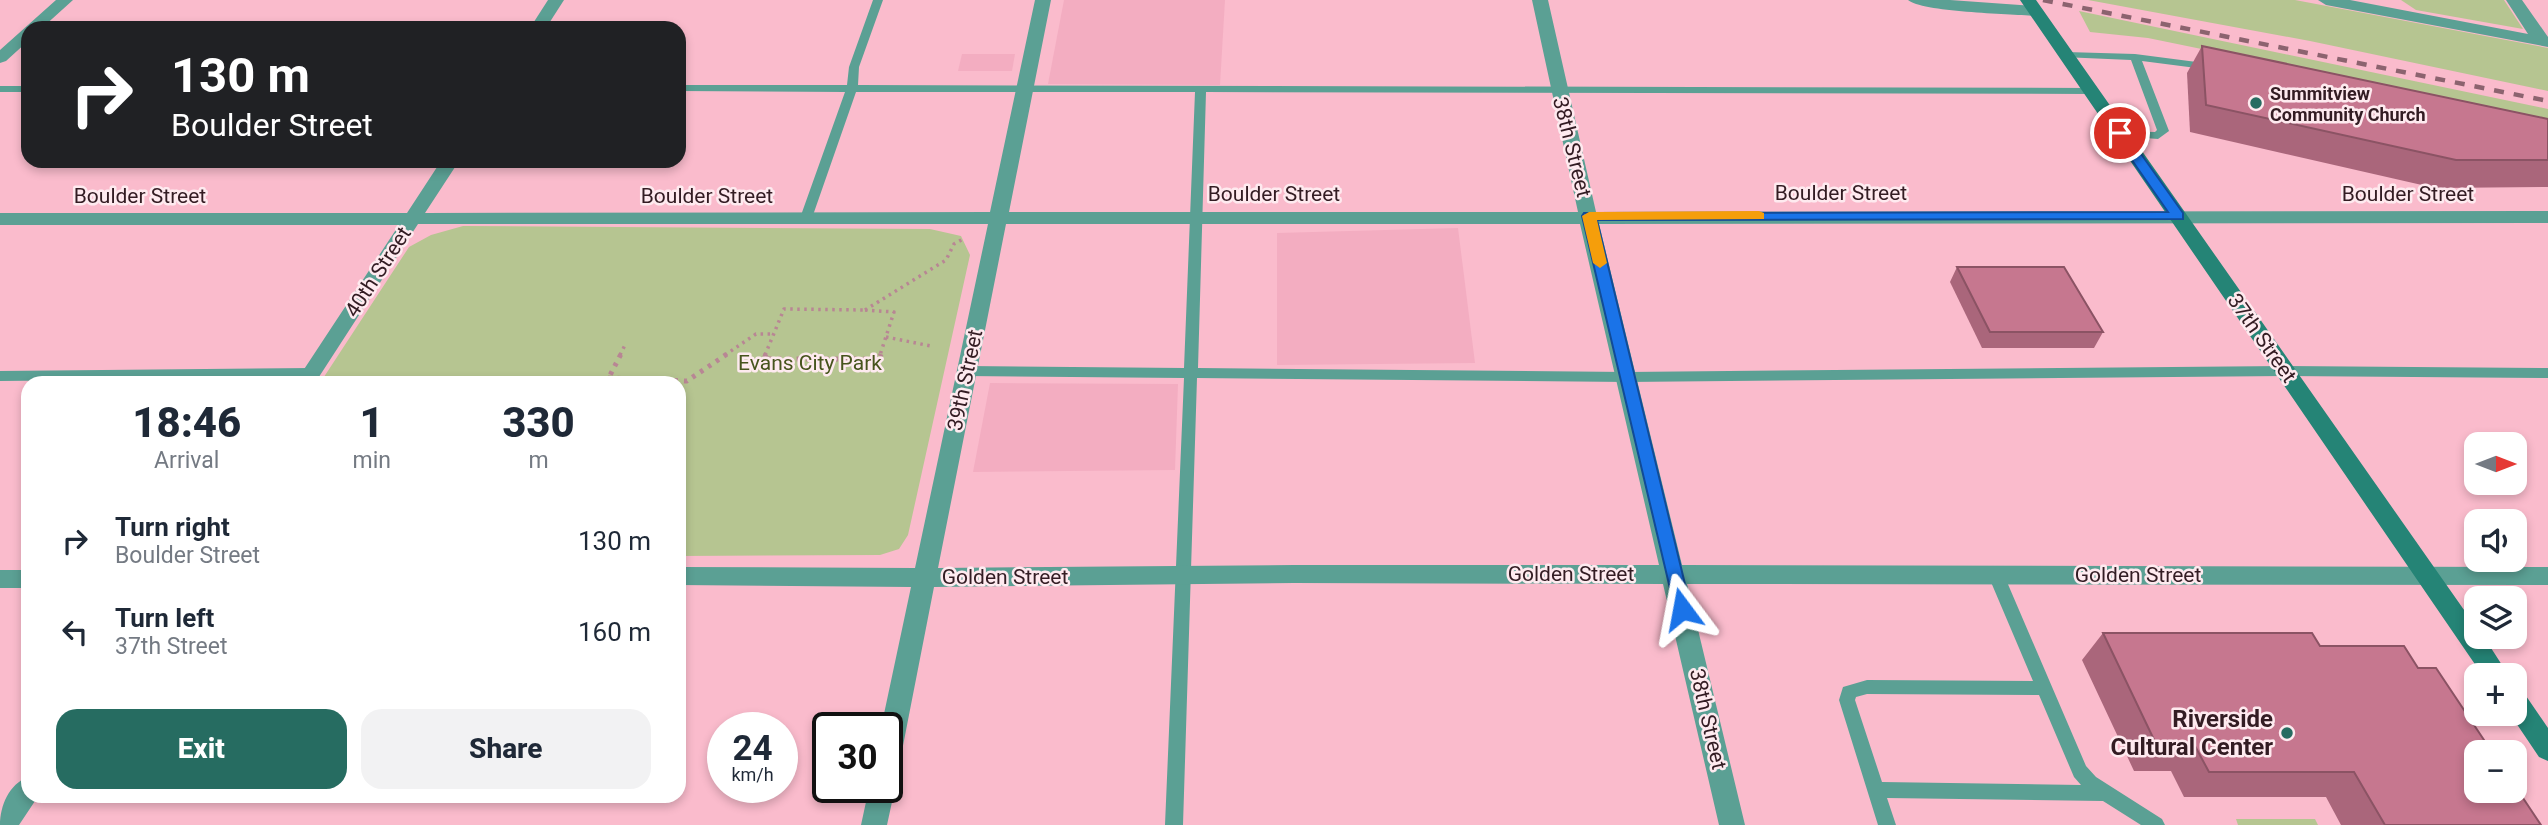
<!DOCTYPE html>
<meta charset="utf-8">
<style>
:root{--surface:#fff;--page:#f2f2f3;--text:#1f2937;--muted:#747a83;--accent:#266c61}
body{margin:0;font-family:Roboto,sans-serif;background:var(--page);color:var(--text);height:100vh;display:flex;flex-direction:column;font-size:26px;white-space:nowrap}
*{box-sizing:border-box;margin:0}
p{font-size:23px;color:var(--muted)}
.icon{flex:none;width:38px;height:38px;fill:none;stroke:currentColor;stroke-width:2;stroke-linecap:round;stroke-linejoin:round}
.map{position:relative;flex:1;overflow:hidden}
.sheet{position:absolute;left:21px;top:376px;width:665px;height:427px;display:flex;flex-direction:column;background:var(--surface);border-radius:21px;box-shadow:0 4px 10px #0003}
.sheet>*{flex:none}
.hud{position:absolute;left:21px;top:21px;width:665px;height:147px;border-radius:21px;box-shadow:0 4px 10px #0003;background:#202124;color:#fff;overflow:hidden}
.needle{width:46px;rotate:90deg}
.fabs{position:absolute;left:2464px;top:432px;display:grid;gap:14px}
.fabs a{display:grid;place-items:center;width:63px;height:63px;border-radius:14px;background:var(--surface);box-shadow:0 4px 10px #0003;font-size:35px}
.speed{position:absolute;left:707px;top:712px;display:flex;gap:14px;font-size:35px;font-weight:700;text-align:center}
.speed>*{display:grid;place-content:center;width:91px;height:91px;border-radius:50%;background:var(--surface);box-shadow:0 4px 10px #0003;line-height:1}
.speed small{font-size:18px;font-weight:400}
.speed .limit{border:4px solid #111;border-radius:10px;background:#fff;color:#111}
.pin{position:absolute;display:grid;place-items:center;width:60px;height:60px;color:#fff;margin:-30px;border:4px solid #fff;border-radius:50%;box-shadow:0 2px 7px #0007}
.me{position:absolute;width:77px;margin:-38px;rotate:347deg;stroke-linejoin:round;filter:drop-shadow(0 0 5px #0008)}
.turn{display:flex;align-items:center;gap:24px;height:147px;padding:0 35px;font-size:32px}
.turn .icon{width:91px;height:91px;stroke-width:2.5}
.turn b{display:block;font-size:49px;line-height:60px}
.eta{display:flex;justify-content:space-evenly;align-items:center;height:119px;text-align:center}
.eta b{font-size:42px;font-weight:800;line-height:49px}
.cta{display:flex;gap:14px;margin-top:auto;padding:14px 35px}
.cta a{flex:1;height:80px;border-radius:21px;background:var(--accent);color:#fff;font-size:28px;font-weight:800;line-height:80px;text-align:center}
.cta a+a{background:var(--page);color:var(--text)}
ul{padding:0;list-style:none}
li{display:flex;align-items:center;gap:21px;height:91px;padding:0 35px}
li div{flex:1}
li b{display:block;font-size:26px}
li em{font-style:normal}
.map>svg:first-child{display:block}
.built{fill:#f3adc1}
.green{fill:#b6c591}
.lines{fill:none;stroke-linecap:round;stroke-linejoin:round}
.path-far1{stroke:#b88694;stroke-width:3.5;stroke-dasharray:2.5 4.5;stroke-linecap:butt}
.path{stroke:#b88694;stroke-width:5;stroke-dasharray:3.5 6;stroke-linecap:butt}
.lane{fill:#5ba094;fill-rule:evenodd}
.street{fill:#5ba094;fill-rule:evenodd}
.secondary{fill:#258476;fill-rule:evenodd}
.rail{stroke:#8c636f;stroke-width:4.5;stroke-dasharray:10 10;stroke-linecap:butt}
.wall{fill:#aa667b}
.building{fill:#c6778f;stroke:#8b5364;stroke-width:2}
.route{fill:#1a73e8;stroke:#114b97;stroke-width:2}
.slow{fill:#f59e0b}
.poi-dot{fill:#266c61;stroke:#feeaef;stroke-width:2.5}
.labels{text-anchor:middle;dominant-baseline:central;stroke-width:5;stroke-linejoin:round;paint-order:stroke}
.far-poi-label{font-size:18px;font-weight:bold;fill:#331c23;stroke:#feeaef;text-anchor:start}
.street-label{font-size:21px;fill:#331c23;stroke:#feeaef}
.park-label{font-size:21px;fill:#47541d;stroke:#feeaef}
.near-poi-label{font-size:24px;font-weight:bold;fill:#331c23;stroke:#feeaef;text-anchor:end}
</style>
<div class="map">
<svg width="2548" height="825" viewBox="0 0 2548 825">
<rect width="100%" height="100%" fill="#fabbcc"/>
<g class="built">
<path d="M1064 0H1225L1220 85 1048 84Z"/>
<path d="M962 54H1015L1012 71H958Z"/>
<path d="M1458 228 1475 363 1277 365V233Z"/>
<path d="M990 383 1178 384 1175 470 973 472Z"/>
</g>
<g class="green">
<path d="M2088 0H2295L2548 48V91L2310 41Z"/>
<path d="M2401 0H2504L2523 29 2416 10Z"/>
<path d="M2079 11 2548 109V120L2148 38 2090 32Z"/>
<path d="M463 226 930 229 961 236 970 255 908 535 899 549 880 555 679 556V383H320L409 247 431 235Z"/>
<path d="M2236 819H2315L2318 825H2238Z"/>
</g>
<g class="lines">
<g class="path-far1">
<path d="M865 310 894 312 880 355"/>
<path d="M865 310 946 260 954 244 963 239"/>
<path d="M886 337 931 346"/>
<path d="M620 355 625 345"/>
<path d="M725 355 756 334H774"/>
<path d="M765 355 784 309 865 310"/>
</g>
<g class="path">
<path d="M766 354 764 359H879L881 354"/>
<path d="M608 378 687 381 727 354"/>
<path d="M606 383 621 354"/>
</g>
<g class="lane">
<path d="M873 0H883L859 67 858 85 2091 88 2096 91 2091 94 1206 92 1198 368 1627 372 2285 366 2548 368V378L2285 376 1627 382 1197 378 1183 825H1165L1184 378 966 376 959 371 966 366 1184 368 1195 92H856L812 218 806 222 802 221 800 218 845 92 679 91V85H847L849 67Z"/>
<path d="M2066 52 2135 54 2212 64 2217 67 2212 70 2142 61 2169 131 2158 139 2120 136 2116 135V131L2155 132 2157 130 2131 60 2062 57 2061 55Z"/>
<rect x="0" y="86" width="28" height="6"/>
<path d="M312 368 319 373 312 378 0 381V371Z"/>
<path d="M1996 569 2001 571 2004 575 2086 766 2096 777 2162 819 2165 825H2141L2103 801 1887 798 1896 825H1878L1839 700 1843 687 1867 680 2033 681 1988 575 1991 571ZM1867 694 2039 695 2074 777 2081 785 1882 782 1855 700 1856 697Z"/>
</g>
<g class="street">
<path d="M56 0H73L42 28H28V41L6 61 0 63V50Z"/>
<path d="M548 0H564L546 28H530Z"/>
<path d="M1035 0H1051L1009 212H1578L1532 0H1548L1596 212 2548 211V223L1599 224 1682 565 2548 567V585L1687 584 1745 825H1719L1663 584 1294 583 934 587 900 761 896 769 887 773V728H881L911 587 679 585V567L915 568 988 224H418L315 383H295L399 225H0V213H407L441 161H459L425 213 990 212ZM1006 224H1580L1659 565H1294L938 568Z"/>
<path d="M1908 0H1950L2035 6 2043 11 2035 16C2012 14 1921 12 1908 0Z"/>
<path d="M2318 0H2350L2528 34 2506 0H2522L2548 37V47L2326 5Z"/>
<rect x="0" y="570" width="28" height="18"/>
<path d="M28 777V796L37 798 19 825H0C0 806 9 784 28 777Z"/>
<path d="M887 778 891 780 895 788 887 825H861L869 788H887Z"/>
</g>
<g class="secondary">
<path d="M2020 0H2036L2476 627V637H2484L2509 676H2483Z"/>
<path d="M2515 690 2524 693 2548 728V761L2539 757 2510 714H2515Z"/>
</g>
<path class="rail" d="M2043 0 2548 101"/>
</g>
<g class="wall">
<path d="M2202 46 2548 119V187L2435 188 2190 132 2187 73Z"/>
<path d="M1957 267 2103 332 2094 348H1982L1950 282Z"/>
<path d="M2103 633 2320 646 2418 668 2541 825H2341L2326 797H2184L2171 771H2134L2082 660Z"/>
</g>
<g class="building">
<path d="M2202 46 2548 119V160H2456L2206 105Z"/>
<path d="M1957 267H2064L2103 332H1990Z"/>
<path d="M2103 633H2312L2320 646H2404L2418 668H2436L2492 752H2476V791H2515V786L2541 825H2385L2354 772H2209L2195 746H2157Z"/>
</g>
<path class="route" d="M2120 129 2124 130 2183 213V219L1597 220 1691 609 1689 614 1682 616 1676 614 1582 216 1584 213 2168 212 2113 133Z"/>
<path class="slow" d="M1759 211 1764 213V219L1597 220 1607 263 1600 268 1593 263 1582 216 1589 212Z"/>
<g class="poi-dot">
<circle cx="2256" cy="103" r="7"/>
<circle cx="2287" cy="733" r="7"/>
</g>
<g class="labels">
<g class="far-poi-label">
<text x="2270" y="93">Summitview<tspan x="2270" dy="21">Community Church</tspan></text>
</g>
<g class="street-label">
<text transform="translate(1572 147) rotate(76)">38th Street</text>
<text x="1841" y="193">Boulder Street</text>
<text x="1274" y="194">Boulder Street</text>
<text x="2408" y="194">Boulder Street</text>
<text x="140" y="196">Boulder Street</text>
<text x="707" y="196">Boulder Street</text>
<text transform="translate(378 272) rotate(-57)">40th Street</text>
<text transform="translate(2262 338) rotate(55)">37th Street</text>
<text transform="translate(965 380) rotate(-78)">39th Street</text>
<text x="1571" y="574">Golden Street</text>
<text x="2138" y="575">Golden Street</text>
<text x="1005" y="577">Golden Street</text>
<text transform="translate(1708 719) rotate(77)">38th Street</text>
</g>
<g class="park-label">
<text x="810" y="363">Evans City Park</text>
</g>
<g class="near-poi-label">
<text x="2273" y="719">Riverside<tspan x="2273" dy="28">Cultural Center</tspan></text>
</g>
</g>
</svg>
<div class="fabs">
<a><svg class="needle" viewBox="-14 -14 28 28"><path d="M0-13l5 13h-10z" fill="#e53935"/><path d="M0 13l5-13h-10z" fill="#747a83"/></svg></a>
<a><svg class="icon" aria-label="sound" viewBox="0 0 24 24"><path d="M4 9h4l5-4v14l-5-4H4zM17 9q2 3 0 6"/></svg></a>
<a><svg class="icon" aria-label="layers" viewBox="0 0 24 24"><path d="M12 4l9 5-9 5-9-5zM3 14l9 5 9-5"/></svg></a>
<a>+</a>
<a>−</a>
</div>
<div class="speed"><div>24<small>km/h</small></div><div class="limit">30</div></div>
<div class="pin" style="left:2120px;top:133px;background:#d93025"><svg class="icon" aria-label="arrive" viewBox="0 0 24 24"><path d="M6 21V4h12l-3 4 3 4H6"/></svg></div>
<svg class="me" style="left:1682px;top:609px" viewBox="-20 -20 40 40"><path d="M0-17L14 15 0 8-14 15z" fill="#1a73e8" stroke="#fff" stroke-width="4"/></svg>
<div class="hud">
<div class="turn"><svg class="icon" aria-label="right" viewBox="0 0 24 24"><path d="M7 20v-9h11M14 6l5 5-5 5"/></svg><div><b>130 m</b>Boulder Street</div></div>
</div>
<section class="sheet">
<div class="eta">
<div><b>18:46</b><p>Arrival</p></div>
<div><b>1</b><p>min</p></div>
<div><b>330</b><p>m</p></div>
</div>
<ul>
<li><svg class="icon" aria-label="right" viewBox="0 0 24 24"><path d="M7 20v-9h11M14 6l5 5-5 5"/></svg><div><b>Turn right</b><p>Boulder Street</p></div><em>130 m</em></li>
<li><svg class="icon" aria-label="left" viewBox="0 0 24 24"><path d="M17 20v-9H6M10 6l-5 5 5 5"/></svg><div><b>Turn left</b><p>37th Street</p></div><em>160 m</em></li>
</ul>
<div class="cta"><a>Exit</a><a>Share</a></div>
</section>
</div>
